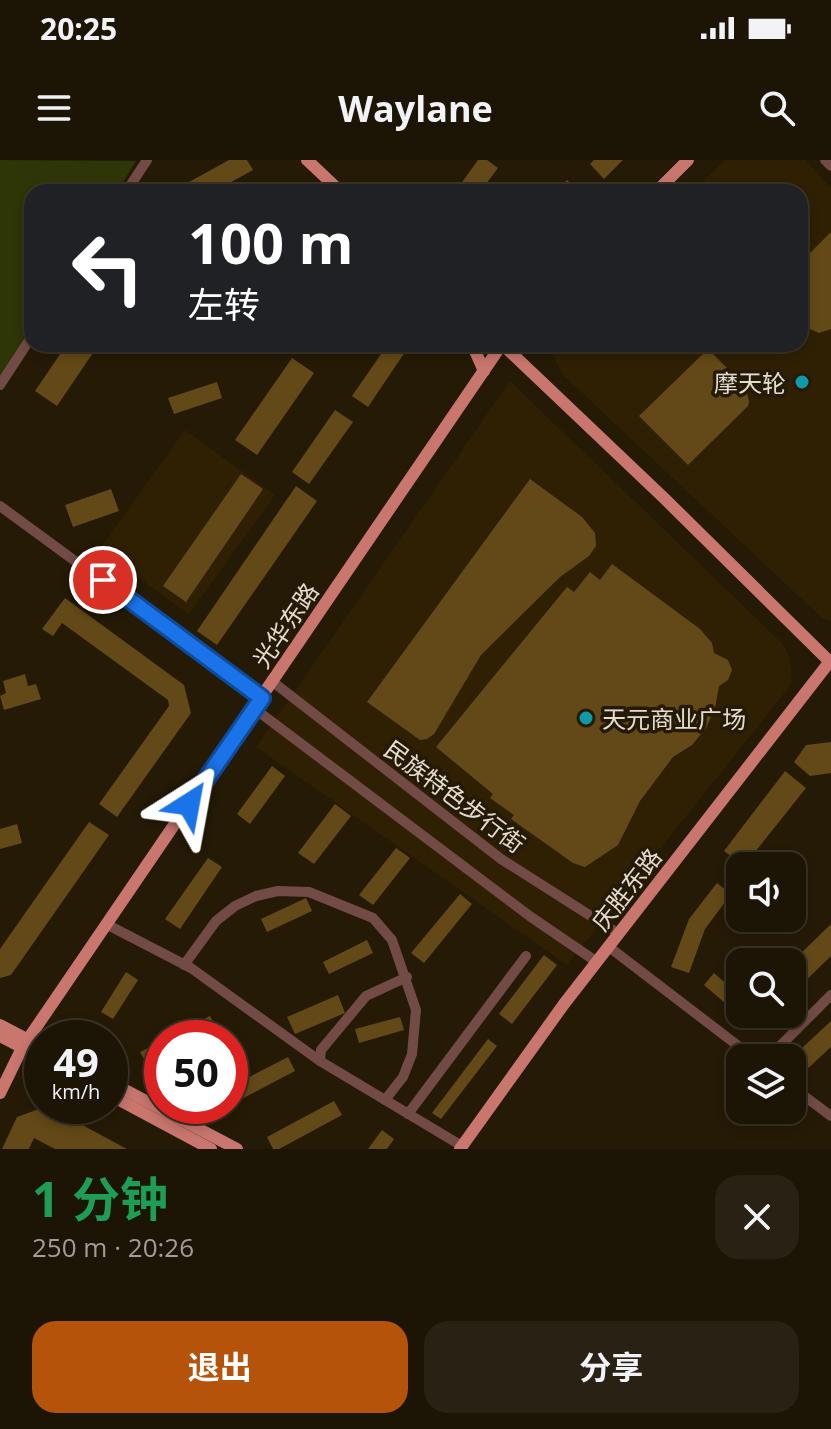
<!DOCTYPE html>
<html lang="zh">
<meta charset="utf-8">
<style>
:root{--surface:#1c1404;--page:#292113;--text:#f1f3f6;--muted:#a09e9a;--line:#3a3326;--accent:#b45309}
body{margin:0;font-family:"Open Sans","Noto Sans SC",sans-serif;background:var(--page);color:var(--text);height:100vh;display:flex;flex-direction:column;font-size:30px;white-space:nowrap}
*{box-sizing:border-box;margin:0}
p{font-size:26px;color:var(--muted)}
.icon{flex:none;width:44px;height:44px;fill:none;stroke:currentColor;stroke-width:2;stroke-linecap:round;stroke-linejoin:round}
.map{position:relative;height:989px;overflow:hidden}
.sheet{display:flex;flex-direction:column;background:var(--surface);flex:1}
.sheet>*{flex:none}
.banner{position:absolute;left:24px;top:24px;width:784px;height:168px;border-radius:24px;box-shadow:0 4px 12px #0003,0 0 0 2px var(--line);background:#202124;color:#fff;overflow:hidden}
.tools{position:absolute;left:726px;top:692px;display:grid;gap:16px}
.tools a{display:grid;place-items:center;width:80px;height:80px;border-radius:16px;background:var(--surface);box-shadow:0 4px 12px #0003,0 0 0 2px var(--line);font-size:40px}
.speed{position:absolute;left:24px;top:860px;display:flex;gap:16px;font-size:40px;font-weight:700;text-align:center}
.speed>*{display:grid;place-content:center;width:104px;height:104px;border-radius:50%;background:var(--surface);box-shadow:0 4px 12px #0003,0 0 0 2px var(--line);line-height:1}
.speed small{font-size:20px;font-weight:400}
.speed .limit{border:12px solid #d22;background:#fff;color:#111}
.pin{position:absolute;display:grid;place-items:center;width:68px;height:68px;color:#fff;margin:-34px;border:4px solid #fff;border-radius:50%;box-shadow:0 2px 8px #0007}
.me{position:absolute;width:88px;margin:-44px;rotate:34deg;stroke-linejoin:round;filter:drop-shadow(0 0 6px #0008)}
.turn{display:flex;align-items:center;gap:28px;height:168px;padding:0 32px;font-size:36px}
.turn .icon{width:104px;height:104px;stroke-width:2.5}
.turn b{display:block;font-size:56px;line-height:68px}
.round{display:grid;place-items:center;flex:none;width:84px;height:84px;border-radius:24px;background:var(--page)}
.summary{display:flex;align-items:center;justify-content:space-between;height:136px;padding:0 32px}
h1{font-size:48px;font-weight:700;line-height:60px;color:#1e9e55}
.action{display:flex;gap:16px;margin-top:auto;padding:16px 32px}
.action a{flex:1;height:92px;border-radius:24px;background:var(--accent);color:#fff;font-size:32px;font-weight:700;line-height:92px;text-align:center}
.action a+a{background:var(--page);color:var(--text)}
.status{display:flex;justify-content:space-between;align-items:center;height:56px;padding:0 40px;background:var(--surface);direction:ltr}
.status svg{height:22px;fill:currentColor}
header{display:flex;justify-content:space-between;align-items:center;height:104px;padding:0 32px;background:var(--surface);font-size:36px;font-weight:700}
.map>svg:first-child{display:block}
.built{fill:#2f2004}
.green{fill:#2e3506}
.building{fill:#634917}
.lines{fill:none;stroke-linecap:round;stroke-linejoin:round}
.minor{stroke:#724a46;stroke-width:10}
.major{stroke:#c8766e;stroke-width:12}
.route-casing{stroke:#114b97;stroke-width:20}
.route{stroke:#1a73e8;stroke-width:14}
.culture-dot{fill:#0f9aa8;stroke:#251a05;stroke-width:3}
.labels{text-anchor:middle;dominant-baseline:central;stroke-width:7;stroke-linejoin:round;paint-order:stroke}
.poi-label{font-size:24px;fill:#e4dcd0;stroke:#251a05;text-anchor:end}
.street-label{font-size:24px;fill:#e4dcd0;stroke:#251a05}
</style>
<div class="status"><b>20:25</b><svg viewBox="0 0 49 12"><path d="M0 12V9h3v3zM5 12V6h3v6zM10 12V3h3v9zM15 12V0h3v12zM26 1h20v11H26zM47 4h2v5h-2z"/></svg></div>
<header><svg class="icon" aria-label="menu" viewBox="0 0 24 24"><path d="M4 6h16M4 12h16M4 18h16"/></svg>Waylane<svg class="icon" aria-label="search" viewBox="0 0 24 24"><circle cx="10" cy="10" r="6"/><path d="M15 15l6 6"/></svg></header>
<div class="map">
<svg width="831" height="989" viewBox="0 0 831 989">
<rect width="100%" height="100%" fill="#251a05"/>
<g class="built">
<path d="M725 0H805L831 28V461L823 459 563 215 552 193V184H800V32H692Z"/>
<path d="M510 221 782 483 789 496 792 511 790 526 567 805 256 587Z"/>
<path d="M185 270 275 335 189 454 99 390Z"/>
</g>
<path class="green" d="M0 0 136 1 117 32H32V172L0 224Z"/>
<g class="building">
<path d="M229 0H247L253 10 213 32H171Z"/>
<path d="M478 0H487L498 8 480 32H455Z"/>
<path d="M594 0H623L604 19 590 4Z"/>
<path d="M567 20 580 32H555Z"/>
<path d="M831 72V169L819 173 810 169 800 159V103Z"/>
<path d="M67 184H99L57 246 35 231Z"/>
<path d="M388 184 409 186 368 247 352 236Z"/>
<path d="M708 189 746 227 749 242 748 246 688 305 639 256Z"/>
<path d="M292 198 314 213 257 295 235 280Z"/>
<path d="M217 222 222 238 174 254 168 238Z"/>
<path d="M335 250 353 262 309 324 292 312Z"/>
<path d="M241 314 263 329 186 442 163 426Z"/>
<path d="M530 319 582 357 595 373 596 386 589 396 560 417 481 495 434 574 427 579 420 580 367 542Z"/>
<path d="M296 326 317 341 217 485 197 471Z"/>
<path d="M111 329 119 351 73 367 65 345Z"/>
<path d="M612 404 700 469 712 483 714 493 728 500 732 510 728 520 719 526 715 548 706 568 692 585 673 597 640 641 618 685 585 707 573 703 511 659 514 655 490 638 493 634 436 587 567 427 574 432 590 412 600 420Z"/>
<path d="M65 438 184 525 191 553 117 657 99 644 169 546 168 540 62 463 53 476 42 469Z"/>
<path d="M25 514 28 526 36 524 41 539 4 550 0 536 6 533 3 521Z"/>
<path d="M831 582V613L810 616 794 602 806 585Z"/>
<path d="M272 606 285 616 250 664 237 654Z"/>
<path d="M785 611 806 628 744 706 724 691Z"/>
<path d="M335 644 351 656 314 704 298 693Z"/>
<path d="M89 662 109 675 11 815 0 818V789Z"/>
<path d="M17 664 22 683 0 689V669Z"/>
<path d="M396 688 410 698 373 745 359 735Z"/>
<path d="M208 698 222 707 180 769 165 759Z"/>
<path d="M717 723 731 734 705 769 689 813 671 807 689 759Z"/>
<path d="M460 734 472 744 424 803 411 793Z"/>
<path d="M306 738 312 751 267 772 261 759Z"/>
<path d="M831 764V796L792 834V802Z"/>
<path d="M367 780 373 793 329 814 323 802Z"/>
<path d="M544 795 557 805 512 864 499 854Z"/>
<path d="M126 812 138 820 113 859 101 852Z"/>
<path d="M714 813 740 836V854H771L765 860 747 862 704 825Z"/>
<path d="M338 835 345 853 295 874 287 857Z"/>
<path d="M210 856 217 869 200 878H167Z"/>
<path d="M400 857 404 870 359 883 355 869Z"/>
<path d="M831 861V887L805 911 799 905 800 890Z"/>
<path d="M488 879 497 886 441 959 432 953Z"/>
<path d="M162 881V898L148 906 140 892Z"/>
<path d="M288 897 295 911 230 945V927Z"/>
<path d="M334 941 342 955 279 989H273L267 977Z"/>
<path d="M47 946 127 989H55L34 978 29 989H2L17 957Z"/>
<path d="M382 970 394 979 387 989H368Z"/>
</g>
<g class="lines">
<g class="minor">
<path d="M825 0 831 6"/>
<path d="M126 32 147 0"/>
<path d="M0 225 32 176"/>
<path d="M0 346 262 538"/>
<path d="M273 522 501 699 619 774"/>
<path d="M255 549 531 757 597 802"/>
<path d="M106 764 191 808 320 901 462 986"/>
<path d="M609 787 754 898"/>
<path d="M184 805 216 761 235 746 256 736 278 731 309 732 373 758 392 780 416 850 412 894 403 917 385 940"/>
<path d="M768 898 831 835"/>
<path d="M320 901 321 890 366 836 407 817"/>
<path d="M792 927 831 956"/>
<path d="M408 954 526 796"/>
</g>
<g class="major">
<path d="M307 0 341 32"/>
<path d="M656 32 688 0"/>
<path d="M472 184 484 211"/>
<path d="M502 184 665 339 831 503"/>
<path d="M0 865 42 887"/>
<path d="M0 876 42 898"/>
<path d="M110 922 237 989"/>
<path d="M0 933 22 888 502 184"/>
<path d="M110 935 211 989"/>
<path d="M460 989 564 844 831 500"/>
</g>
</g>
<g class="lines">
<g class="route-casing">
<path id="route" d="M103 420 262 538 189 644"/>
</g>
<use href="#route" class="route"/>
</g>
<g class="culture-dot">
<circle cx="802" cy="222" r="8"/>
<circle cx="586" cy="558" r="8"/>
</g>
<g class="labels">
<g class="poi-label">
<text x="786" y="222">摩天轮</text>
<text x="602" y="558" text-anchor="start">天元商业广场</text>
</g>
<g class="street-label">
<text transform="translate(285 465) rotate(-56)">光华东路</text>
<text transform="translate(455 636) rotate(37)">民族特色步行街</text>
<text transform="translate(626 729) rotate(-52)">庆胜东路</text>
</g>
</g>
</svg>
<div class="tools">
<a><svg class="icon" aria-label="sound" viewBox="0 0 24 24"><path d="M4 9h4l5-4v14l-5-4H4zM17 9q2 3 0 6"/></svg></a>
<a><svg class="icon" aria-label="search" viewBox="0 0 24 24"><circle cx="10" cy="10" r="6"/><path d="M15 15l6 6"/></svg></a>
<a><svg class="icon" aria-label="layers" viewBox="0 0 24 24"><path d="M12 4l9 5-9 5-9-5zM3 14l9 5 9-5"/></svg></a>
</div>
<div class="speed"><div>49<small>km/h</small></div><div class="limit">50</div></div>
<div class="pin" style="left:103px;top:420px;background:#d93025"><svg class="icon" aria-label="arrive" viewBox="0 0 24 24"><path d="M6 21V4h12l-3 4 3 4H6"/></svg></div>
<svg class="me" style="left:189px;top:644px" viewBox="-20 -20 40 40"><path d="M0-17L14 15 0 8-14 15z" fill="#1a73e8" stroke="#fff" stroke-width="4"/></svg>
<div class="banner">
<div class="turn"><svg class="icon" aria-label="left" viewBox="0 0 24 24"><path d="M17 20v-9H6M10 6l-5 5 5 5"/></svg><div><b>100 m</b>左转</div></div>
</div>
</div>
<section class="sheet">
<div class="summary"><div><h1>1 分钟</h1><p>250 m · 20:26</p></div><a class="round"><svg class="icon" aria-label="close" viewBox="0 0 24 24"><path d="M6 6l12 12M18 6L6 18"/></svg></a></div>
<div class="action"><a>退出</a><a>分享</a></div>
</section>
